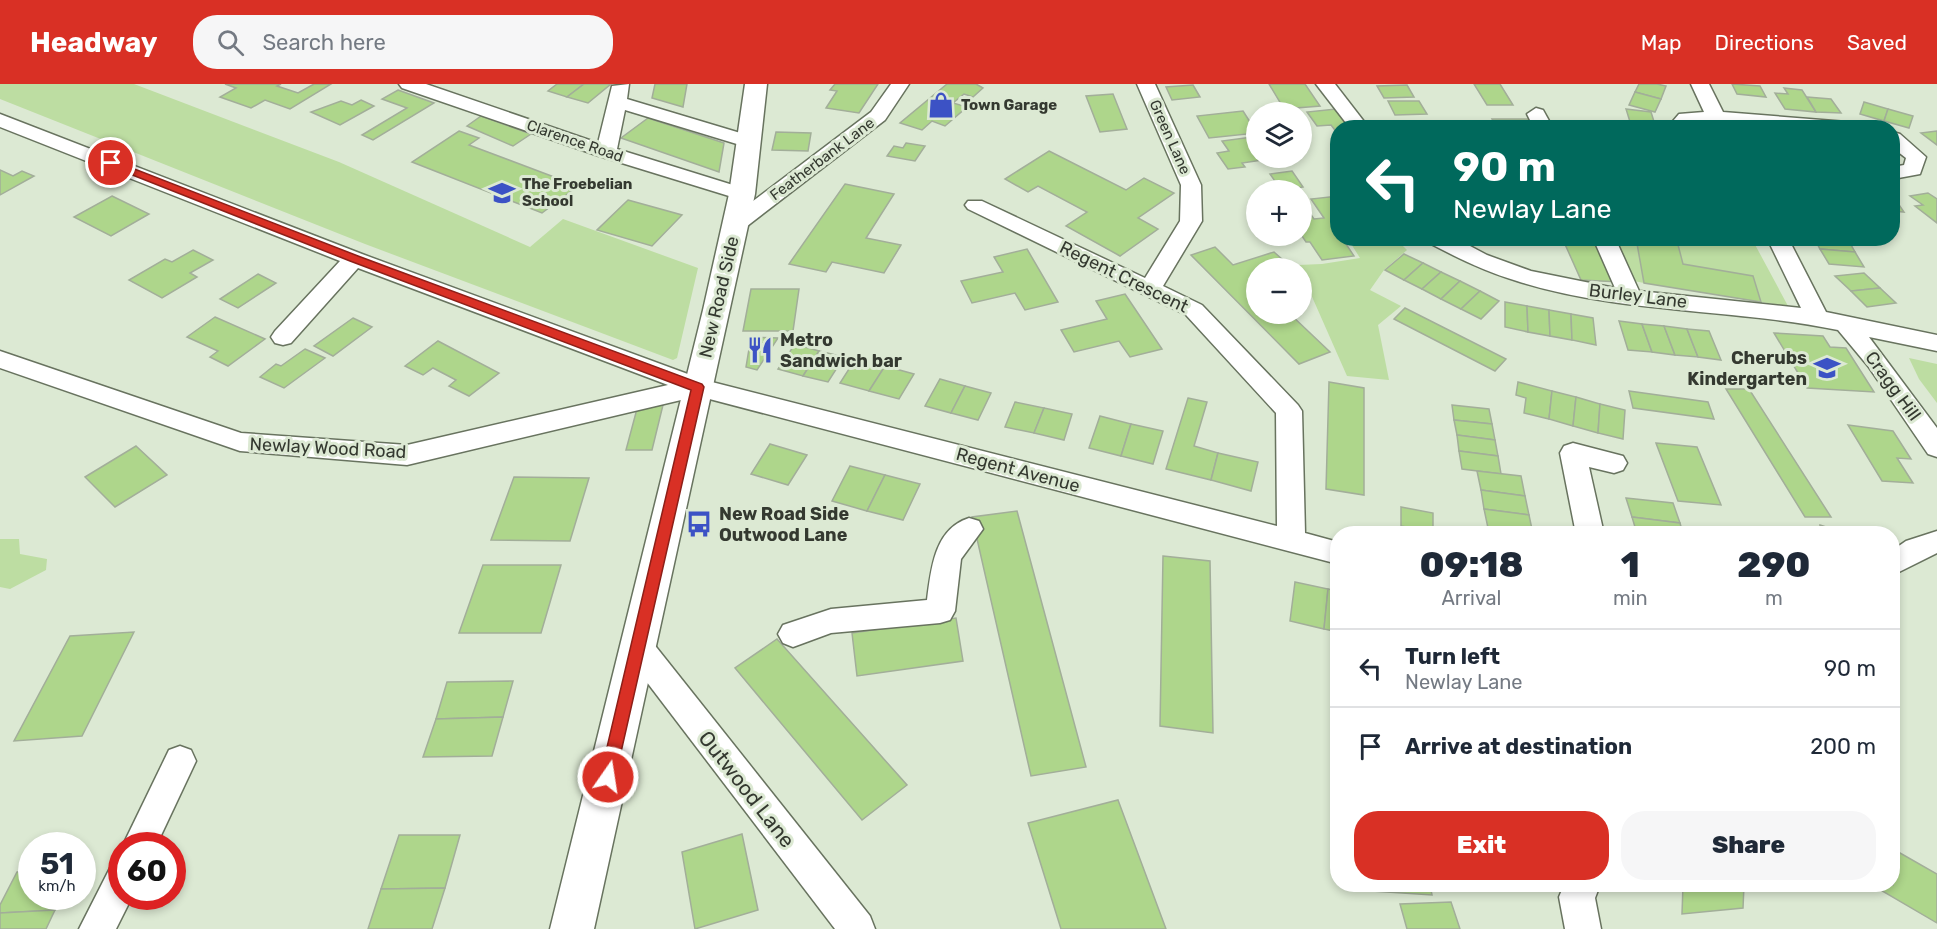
<!DOCTYPE html>
<meta charset="utf-8">
<style>
:root{--surface:#fff;--page:#f6f6f7;--text:#1f2937;--muted:#747a83;--line:#e0e1e3;--accent:#d93025}
body{margin:0;font-family:Rubik,sans-serif;background:var(--page);color:var(--text);height:100vh;display:flex;flex-direction:column;font-size:22px;white-space:nowrap}
*{box-sizing:border-box;margin:0}
p{font-size:20px;color:var(--muted)}
.icon{flex:none;width:33px;height:33px;fill:none;stroke:currentColor;stroke-width:2;stroke-linecap:round;stroke-linejoin:round}
.map{position:relative;flex:1;overflow:hidden}
.side{position:absolute;left:1330px;top:442px;width:570px;height:366px;display:flex;flex-direction:column;background:var(--surface);border-radius:24px;box-shadow:0 3px 9px #0003}
.side>*{flex:none}
.hud{position:absolute;left:1330px;top:36px;width:570px;height:126px;border-radius:24px;box-shadow:0 3px 9px #0003;background:#00695c;color:#fff;overflow:hidden}
.tools{position:absolute;left:1246px;top:18px;display:grid;gap:12px}
.tools a{display:grid;place-items:center;width:66px;height:66px;border-radius:50%;background:var(--surface);box-shadow:0 3px 9px #0003;font-size:30px}
.speed{position:absolute;left:18px;top:748px;display:flex;gap:12px;font-size:30px;font-weight:700;text-align:center}
.speed>*{display:grid;place-content:center;width:78px;height:78px;border-radius:50%;background:var(--surface);box-shadow:0 3px 9px #0003;line-height:1}
.speed small{font-size:15px;font-weight:400}
.speed .limit{border:9px solid #d22;background:#fff;color:#111}
.pin{position:absolute;display:grid;place-items:center;width:51px;height:51px;color:#fff;margin:-26px;border:3px solid #fff;border-radius:50%;box-shadow:0 2px 6px #0007}
.me{position:absolute;width:66px;margin:-33px;rotate:13deg;stroke-linejoin:round;filter:drop-shadow(0 0 4px #0008)}
.turn{display:flex;align-items:center;gap:21px;height:126px;padding:0 24px;font-size:27px}
.turn .icon{width:78px;height:78px;stroke-width:2.5}
.turn b{display:block;font-size:42px;line-height:51px}
.eta{display:flex;justify-content:space-evenly;align-items:center;height:102px;text-align:center}
.eta b{font-size:36px;font-weight:800;line-height:42px}
.button{display:flex;gap:12px;margin-top:auto;padding:12px 24px}
.button a{flex:1;height:69px;border-radius:24px;background:var(--accent);color:#fff;font-size:24px;font-weight:800;line-height:69px;text-align:center}
.button a+a{background:var(--page);color:var(--text)}
ul{padding:0;list-style:none}
li{display:flex;align-items:center;gap:18px;height:78px;padding:0 24px;border-top:2px solid var(--line)}
li div{flex:1}
li b{display:block;font-size:22px}
li em{font-style:normal}
header{display:flex;align-items:center;gap:36px;box-sizing:border-box;height:84px;padding:0 30px;background:var(--accent);color:#fff}
header strong{font-size:28px}
nav{display:flex;gap:33px;margin-inline-start:auto;font-size:21px}
.search{width:420px;height:54px;background:var(--page);display:flex;align-items:center;gap:15px;box-sizing:border-box;padding:0 21px;border-radius:24px;color:var(--muted);font-size:22px}
.map>svg:first-child{display:block}
.green{fill:#bddda2}
.building{fill:#aed68b;stroke:#a2ae99;stroke-width:1.5}
.lines{fill:none;stroke-linecap:round;stroke-linejoin:round}
.street-casing{stroke:#68735f;stroke-width:3}
.primary-casing{stroke:#68735f;stroke-width:3}
.street{fill:#fff;fill-rule:evenodd}
.primary{fill:#fff;fill-rule:evenodd}
.route{fill:#d93025;stroke:#8d1f18;stroke-width:1.5}
.labels{text-anchor:middle;dominant-baseline:central;stroke-width:6;stroke-linejoin:round;paint-order:stroke}
.far-poi-label{font-size:15px;font-weight:bold;fill:#343930;stroke:#dce9d3;text-anchor:start}
.far-street-label{font-size:15px;fill:#343930;stroke:#dce9d3}
.street-label{font-size:18px;fill:#343930;stroke:#dce9d3}
.poi-label{font-size:18px;font-weight:bold;fill:#343930;stroke:#dce9d3;text-anchor:start}
.near-street-label{font-size:21px;fill:#343930;stroke:#dce9d3}
</style>
<header>
<strong>Headway</strong>
<div class="search"><svg class="icon" aria-label="search" viewBox="0 0 24 24"><circle cx="10" cy="10" r="6"/><path d="M15 15l6 6"/></svg>Search here</div>
<nav><a>Map</a><a>Directions</a><a>Saved</a></nav>
</header>
<div class="map">
<svg width="1937" height="845" viewBox="0 0 1937 845">
<rect width="100%" height="100%" fill="#dce9d3"/>
<g class="green">
<path d="M0 0H134L339 78 530 163 563 135 698 184 677 274 673 276 365 160 0 15Z"/>
<path d="M1348 155H1396L1407 166 1384 186 1370 206 1401 222 1378 241 1389 296 1347 292 1298 181 1322 180 1360 174Z"/>
<path d="M1611 155H1636L1644 199 1629 196Z"/>
<path d="M1659 155H1752L1788 222 1761 218 1753 192 1683 180 1677 157Z"/>
<path d="M1909 274 1937 280V319L1919 295Z"/>
<path d="M0 455H19L20 470 47 475 46 486 10 505 0 503Z"/>
</g>
<g class="building">
<path d="M225 0H281L277 2 298 9 314 0H331L290 25 265 16 251 24 220 13 236 4Z"/>
<path d="M557 0H584L567 13 548 7Z"/>
<path d="M584 0H611L588 19 567 13Z"/>
<path d="M655 0H687L683 23 652 14Z"/>
<path d="M835 0H878L859 29 826 24 837 7 830 6Z"/>
<path d="M947 0H976L983 4 973 13 964 10 953 19 967 23 945 42 932 37 922 46 900 39Z"/>
<path d="M1269 0H1305L1320 22 1284 25Z"/>
<path d="M1474 0H1500L1513 21H1487Z"/>
<path d="M1639 0H1657L1666 2 1661 15 1635 8Z"/>
<path d="M1732 0 1760 2 1766 13 1737 10Z"/>
<path d="M1193 1 1200 13 1172 16 1166 3Z"/>
<path d="M1407 1 1414 13 1384 14 1377 2Z"/>
<path d="M1784 4 1802 6 1816 28 1785 25 1775 9 1788 10Z"/>
<path d="M398 6 434 19 373 56 362 51 407 24 382 15Z"/>
<path d="M1635 8 1661 15 1655 28 1629 21Z"/>
<path d="M1113 10 1127 45 1100 48 1086 12Z"/>
<path d="M1807 13 1831 15 1841 29 1816 28Z"/>
<path d="M361 16 374 22 340 41 311 28 341 17 352 21Z"/>
<path d="M1388 17H1419L1427 30 1395 31Z"/>
<path d="M1864 18 1888 25 1884 37 1860 30Z"/>
<path d="M1336 25 1351 44H1338V50L1331 41 1317 42 1307 28Z"/>
<path d="M1626 25 1651 28 1656 44 1631 41Z"/>
<path d="M1888 25 1913 32 1909 44 1884 37Z"/>
<path d="M1243 27 1257 49 1209 54 1197 32Z"/>
<path d="M481 32 531 50 513 62 467 42Z"/>
<path d="M648 34 724 59 719 88 621 54Z"/>
<path d="M1492 35H1528L1533 44H1497Z"/>
<path d="M459 47 479 54 469 61 578 102 542 129 412 78Z"/>
<path d="M1937 47V61L1921 49Z"/>
<path d="M776 48 811 49 808 67 772 66Z"/>
<path d="M1252 53 1257 59V74L1269 75 1242 79 1245 83 1228 85 1217 69 1229 67 1222 57Z"/>
<path d="M906 59 925 62 915 77 887 72 894 62 903 64Z"/>
<path d="M1049 67 1126 106 1144 94 1174 109 1138 134 1158 145 1120 172 1066 142 1087 128 1038 102 1028 108 1005 95Z"/>
<path d="M0 86 13 92 22 87 34 92 0 111Z"/>
<path d="M1292 87 1303 103 1297 104 1299 106H1281L1270 90Z"/>
<path d="M845 100 894 110 866 154 901 161 884 189 832 178 826 188 789 180Z"/>
<path d="M1928 109 1937 115V139L1915 122 1923 121 1910 112Z"/>
<path d="M112 112 149 130 111 152 74 133Z"/>
<path d="M1338 112V154H1342L1354 172 1322 176 1310 158H1306L1302 152V118L1314 135 1324 134 1311 115Z"/>
<path d="M1893 112 1904 128 1893 127Z"/>
<path d="M628 116 682 131 652 162 597 146Z"/>
<path d="M1636 154 1677 157 1683 180 1753 192 1761 218 1644 199Z"/>
<path d="M1814 154H1847L1855 168 1820 165Z"/>
<path d="M1564 158 1602 159 1620 198 1581 196Z"/>
<path d="M1215 163 1233 181 1274 168 1292 184H1257V230H1290L1330 268 1299 280 1191 171Z"/>
<path d="M1027 165 1058 218 1025 226 1015 209 972 219 961 197 1003 188 994 173Z"/>
<path d="M1820 165 1855 168 1864 183 1829 180Z"/>
<path d="M193 166 213 176 190 189 197 193 162 214 129 196 165 175 172 178Z"/>
<path d="M1404 170 1423 179 1404 196 1385 186Z"/>
<path d="M1423 179 1441 188 1422 205 1404 196Z"/>
<path d="M1441 188 1460 197 1441 215 1422 205Z"/>
<path d="M1864 189 1880 204 1851 207 1835 192Z"/>
<path d="M258 190 276 199 238 224 220 215Z"/>
<path d="M1460 197 1480 207 1461 225 1441 215Z"/>
<path d="M1880 204 1896 219 1867 223 1851 207Z"/>
<path d="M751 205H799L793 247H743Z"/>
<path d="M1480 207 1499 217 1481 235 1461 225Z"/>
<path d="M1125 210 1162 265 1130 273 1119 257 1074 268 1061 246 1107 235 1096 217Z"/>
<path d="M1505 218 1527 222 1528 248 1505 243Z"/>
<path d="M1527 222 1549 226 1550 252 1528 248Z"/>
<path d="M1405 224 1506 275 1495 287 1394 235Z"/>
<path d="M1549 226 1571 230 1572 256 1550 252Z"/>
<path d="M1571 230 1593 234 1596 261 1572 256Z"/>
<path d="M215 233 265 255 228 282 210 273 218 267 187 253Z"/>
<path d="M353 234 372 243 333 272 314 262Z"/>
<path d="M1619 237 1642 240 1652 268 1628 266Z"/>
<path d="M1642 240 1664 242 1675 271 1652 268Z"/>
<path d="M1664 242 1687 245 1698 273 1675 271Z"/>
<path d="M1687 245 1709 247 1721 276 1698 273Z"/>
<path d="M1774 249 1823 252 1830 263 1846 264 1874 308 1807 304Z"/>
<path d="M751 253 778 254 757 286 746 283Z"/>
<path d="M438 257 499 289 469 312 449 302 456 296 433 284 423 291 405 282Z"/>
<path d="M795 260 819 267 803 292 778 285Z"/>
<path d="M305 265 325 274 284 304 260 293 276 280 281 282Z"/>
<path d="M819 267 844 273 828 298 803 292Z"/>
<path d="M856 274 885 282 869 307 840 299Z"/>
<path d="M885 282 914 290 899 315 869 307Z"/>
<path d="M940 295 965 302 951 329 925 322Z"/>
<path d="M1329 298 1364 304V411L1326 405Z"/>
<path d="M1518 298 1552 307 1549 335 1524 329 1526 314 1516 311Z"/>
<path d="M965 302 991 309 978 336 951 329Z"/>
<path d="M1726 305H1749L1831 433H1805Z"/>
<path d="M1552 307 1576 313 1573 342 1549 335Z"/>
<path d="M1629 307 1708 318 1714 335 1633 324Z"/>
<path d="M1576 313 1600 320 1598 349 1573 342Z"/>
<path d="M1188 314 1207 318 1194 362 1218 369 1211 396 1166 385Z"/>
<path d="M1015 318 1044 324 1034 349 1005 343Z"/>
<path d="M1600 320 1625 326 1623 355 1598 349Z"/>
<path d="M638 321H663L652 366H626Z"/>
<path d="M1452 321 1489 325 1492 340 1454 336Z"/>
<path d="M1044 324 1072 330 1064 356 1034 349Z"/>
<path d="M1100 332 1131 340 1121 372 1089 364Z"/>
<path d="M1454 336 1492 340 1495 356 1457 351Z"/>
<path d="M1131 340 1163 347 1153 380 1121 372Z"/>
<path d="M1848 341 1893 347 1911 375 1897 374 1913 399 1882 397Z"/>
<path d="M1457 351 1495 356 1498 372 1459 367Z"/>
<path d="M1656 359 1697 363 1721 421 1678 417Z"/>
<path d="M770 360 807 371 788 401 751 390Z"/>
<path d="M136 362 167 391 115 423 85 393Z"/>
<path d="M1459 367 1498 372 1501 390 1462 385Z"/>
<path d="M1218 369 1258 378 1251 407 1211 396Z"/>
<path d="M850 382 885 391 867 427 832 417Z"/>
<path d="M1477 387 1521 392 1525 412 1481 406Z"/>
<path d="M885 391 920 400 903 436 867 427Z"/>
<path d="M514 393 589 394 570 457 491 456Z"/>
<path d="M1481 406 1525 412 1529 431 1484 425Z"/>
<path d="M1626 414 1673 419 1680 439 1632 433Z"/>
<path d="M1401 423 1433 429V448L1401 442Z"/>
<path d="M1484 425 1529 431 1533 450 1488 444Z"/>
<path d="M1017 427 1086 683 1031 692 972 433Z"/>
<path d="M1632 433 1680 439 1683 450H1637Z"/>
<path d="M1820 441 1847 450H1820Z"/>
<path d="M1488 444 1533 450H1489Z"/>
<path d="M1163 472 1210 477 1213 649 1160 642Z"/>
<path d="M483 481H561L541 549H459Z"/>
<path d="M1295 498 1328 505 1324 545 1290 537Z"/>
<path d="M1328 505 1338 507V548L1324 545Z"/>
<path d="M956 534 963 577 857 592 852 549Z"/>
<path d="M134 548 82 652 14 657 70 552Z"/>
<path d="M777 555 907 701 862 736 735 584Z"/>
<path d="M513 597 503 633 436 635 447 598Z"/>
<path d="M503 633 492 672 423 673 436 635Z"/>
<path d="M1118 716 1166 845H1061L1028 739Z"/>
<path d="M742 750 758 826 695 845 682 768Z"/>
<path d="M399 751H460L445 804 381 805Z"/>
<path d="M1893 765 1937 790V839L1872 801H1893Z"/>
<path d="M32 787V813H61L55 826 0 829V821L17 788Z"/>
<path d="M1371 801H1430L1432 811 1372 807Z"/>
<path d="M1683 801H1744L1743 824 1682 830Z"/>
<path d="M445 804 432 845H368L381 805Z"/>
<path d="M1451 818 1460 845H1407L1400 820Z"/>
<path d="M55 826 46 845H0V829Z"/>
</g>
<g class="lines">
<g class="street-casing">
<g id="street">
<path d="M399 0H426L598 59 612 2 629 0 627 15 757 54 760 58 750 64 625 26 617 65 749 106 752 110 749 114 742 116 599 72 402 4Z"/>
<path d="M891 0H909L885 36 742 146H728L724 141 728 136 871 28Z"/>
<path d="M1137 0H1155L1201 101 1202 137 1163 202 1202 221 1298 321 1302 327 1305 449 1338 458V480L698 312 407 381 240 367 0 284V267L241 349 407 361 668 301 358 184 291 259 283 261 275 259 271 253 275 247 340 177 0 43V30L362 170 704 296 1277 442 1276 329 1186 231 968 125 965 121 968 117H982L1145 194 1180 137 1181 101Z"/>
<path d="M1316 0H1335L1369 44H1350Z"/>
<path d="M1691 0H1709L1723 28 1847 38 1856 44H1774L1729 40 1731 44H1712L1710 39 1691 40 1687 44H1667L1679 30 1704 28Z"/>
<path d="M1536 24 1543 26 1553 44H1534L1527 30Z"/>
<path d="M1893 48 1900 50 1926 73 1920 90 1893 95V83L1904 81 1906 74 1893 64Z"/>
<path d="M1427 154H1455L1487 171 1531 187 1615 204 1593 154H1615L1639 207 1801 224 1767 154H1788L1826 228 1937 251V267L1869 253 1937 344V373L1928 370 1868 282 1838 246C1732 224 1621 230 1517 197 1486 188 1458 174 1429 159Z"/>
<path d="M1573 359 1623 372 1627 379 1623 386 1614 389 1589 383 1604 450H1576L1560 369 1564 362Z"/>
<path d="M969 434 979 437 983 445 961 475 955 527 950 536 940 539 831 549 793 563 783 559 778 550 783 541 831 525 927 516C931 486 934 445 969 434Z"/>
<path d="M1937 447V469L1893 491V466L1906 457Z"/>
<path d="M638 550 649 554 870 832 875 845H835L627 572 623 563 627 554Z"/>
<path d="M180 662 191 666 196 677 156 762 122 763 169 666Z"/>
<path d="M122 779V813H132L116 845H79L110 784Z"/>
<path d="M1564 801H1600L1595 814 1601 845H1565L1559 813Z"/>
</g>
</g>
<g class="primary-casing">
<path id="primary" d="M745 0H767L755 110 594 845H550L703 226 729 110Z"/>
</g>
<use href="#street" class="street"/>
<use href="#primary" class="primary"/>
</g>
<path class="route" d="M107 77H114L358 172 702 300 704 303 614 699 608 701 602 699 600 693 691 306 350 177 107 81Z"/>
<defs>
<g id="shop-bare" transform="scale(2.07)"><path d="M-5-2.5h2.3a2.7 3.5 0 0 1 5.4 0H5L5.5 6h-11ZM-1.5-2.5h3a1.5 2.3 0 0 0-3 0Z" fill="#3c52c5" stroke="#dce9d3" stroke-width="2.5" paint-order="stroke"/></g>
<g id="school-bare" transform="scale(2.07)"><path d="M0-5L7-2L0 1L-7-2ZM-4 1L0 2.5L4 1V4Q0 6-4 4Z" fill="#3c52c5" stroke="#dce9d3" stroke-width="2.5" paint-order="stroke"/></g>
<g id="restaurant-bare" transform="scale(2.07)"><path d="M-5-6h1v4h1v-4h1v4h1v-4h1v5L-1.5 .5V6h-2V.5L-5-1ZM5-6V6H3V1.5H1.5Q1.5-4 5-6Z" fill="#3c52c5" stroke="#dce9d3" stroke-width="2.5" paint-order="stroke"/></g>
<g id="bus-bare" transform="scale(2.07)"><path d="M-5-6H5V4H4V6H2V4H-2V6H-4V4H-5ZM-3.5-4V0h7V-4ZM-3.5 1.2v1.5H-2V1.2ZM2 1.2v1.5H3.5V1.2Z" fill="#3c52c5" stroke="#dce9d3" stroke-width="2.5" paint-order="stroke"/></g>
</defs>
<g fill-rule="evenodd">
<use href="#shop-bare" x="941" y="21"/>
<use href="#school-bare" x="502" y="109"/>
<use href="#restaurant-bare" x="760" y="266"/>
<use href="#school-bare" x="1827" y="284"/>
<use href="#bus-bare" x="699" y="440"/>
</g>
<g class="labels">
<g class="far-poi-label">
<text x="961" y="21">Town Garage</text>
<text x="522" y="100">The Froebelian<tspan x="522" dy="17">School</tspan></text>
</g>
<g class="far-street-label">
<text transform="translate(1170 53) rotate(66)">Green Lane</text>
<text transform="translate(575 57) rotate(19)">Clarence Road</text>
<text transform="translate(822 75) rotate(-37)">Featherbank Lane</text>
</g>
<g class="street-label">
<text transform="translate(1124 193) rotate(26)">Regent Crescent</text>
<text transform="translate(1638 212) rotate(7)">Burley Lane</text>
<text transform="translate(719 213) rotate(-77)">New Road Side</text>
<text transform="translate(1893 302) rotate(54)">Cragg Hill</text>
<text transform="translate(328 364) rotate(3)">Newlay Wood Road</text>
<text transform="translate(1018 386) rotate(15)">Regent Avenue</text>
</g>
<g class="poi-label">
<text x="780" y="256">Metro<tspan x="780" dy="21">Sandwich bar</tspan></text>
<text x="1807" y="274" text-anchor="end">Cherubs<tspan x="1807" dy="21">Kindergarten</tspan></text>
<text x="719" y="430">New Road Side<tspan x="719" dy="21">Outwood Lane</tspan></text>
</g>
<g class="near-street-label">
<text transform="translate(747 705) rotate(52)">Outwood Lane</text>
</g>
</g>
</svg>
<div class="tools">
<a><svg class="icon" aria-label="layers" viewBox="0 0 24 24"><path d="M12 4l9 5-9 5-9-5zM3 14l9 5 9-5"/></svg></a>
<a>+</a>
<a>−</a>
</div>
<div class="speed"><div>51<small>km/h</small></div><div class="limit">60</div></div>
<div class="pin" style="left:111px;top:79px;background:#d93025"><svg class="icon" aria-label="arrive" viewBox="0 0 24 24"><path d="M6 21V4h12l-3 4 3 4H6"/></svg></div>
<svg class="me" style="left:608px;top:693px" viewBox="-20 -20 40 40"><circle r="17" fill="#d93025" stroke="#fff" stroke-width="3"/><path d="M0-11L8 9 0 5-8 9z" fill="#fff"/></svg>
<div class="hud">
<div class="turn"><svg class="icon" aria-label="left" viewBox="0 0 24 24"><path d="M17 20v-9H6M10 6l-5 5 5 5"/></svg><div><b>90 m</b>Newlay Lane</div></div>
</div>
<section class="side">
<div class="eta">
<div><b>09:18</b><p>Arrival</p></div>
<div><b>1</b><p>min</p></div>
<div><b>290</b><p>m</p></div>
</div>
<ul>
<li><svg class="icon" aria-label="left" viewBox="0 0 24 24"><path d="M17 20v-9H6M10 6l-5 5 5 5"/></svg><div><b>Turn left</b><p>Newlay Lane</p></div><em>90 m</em></li>
<li><svg class="icon" aria-label="arrive" viewBox="0 0 24 24"><path d="M6 21V4h12l-3 4 3 4H6"/></svg><div><b>Arrive at destination</b></div><em>200 m</em></li>
</ul>
<div class="button"><a>Exit</a><a>Share</a></div>
</section>
</div>
